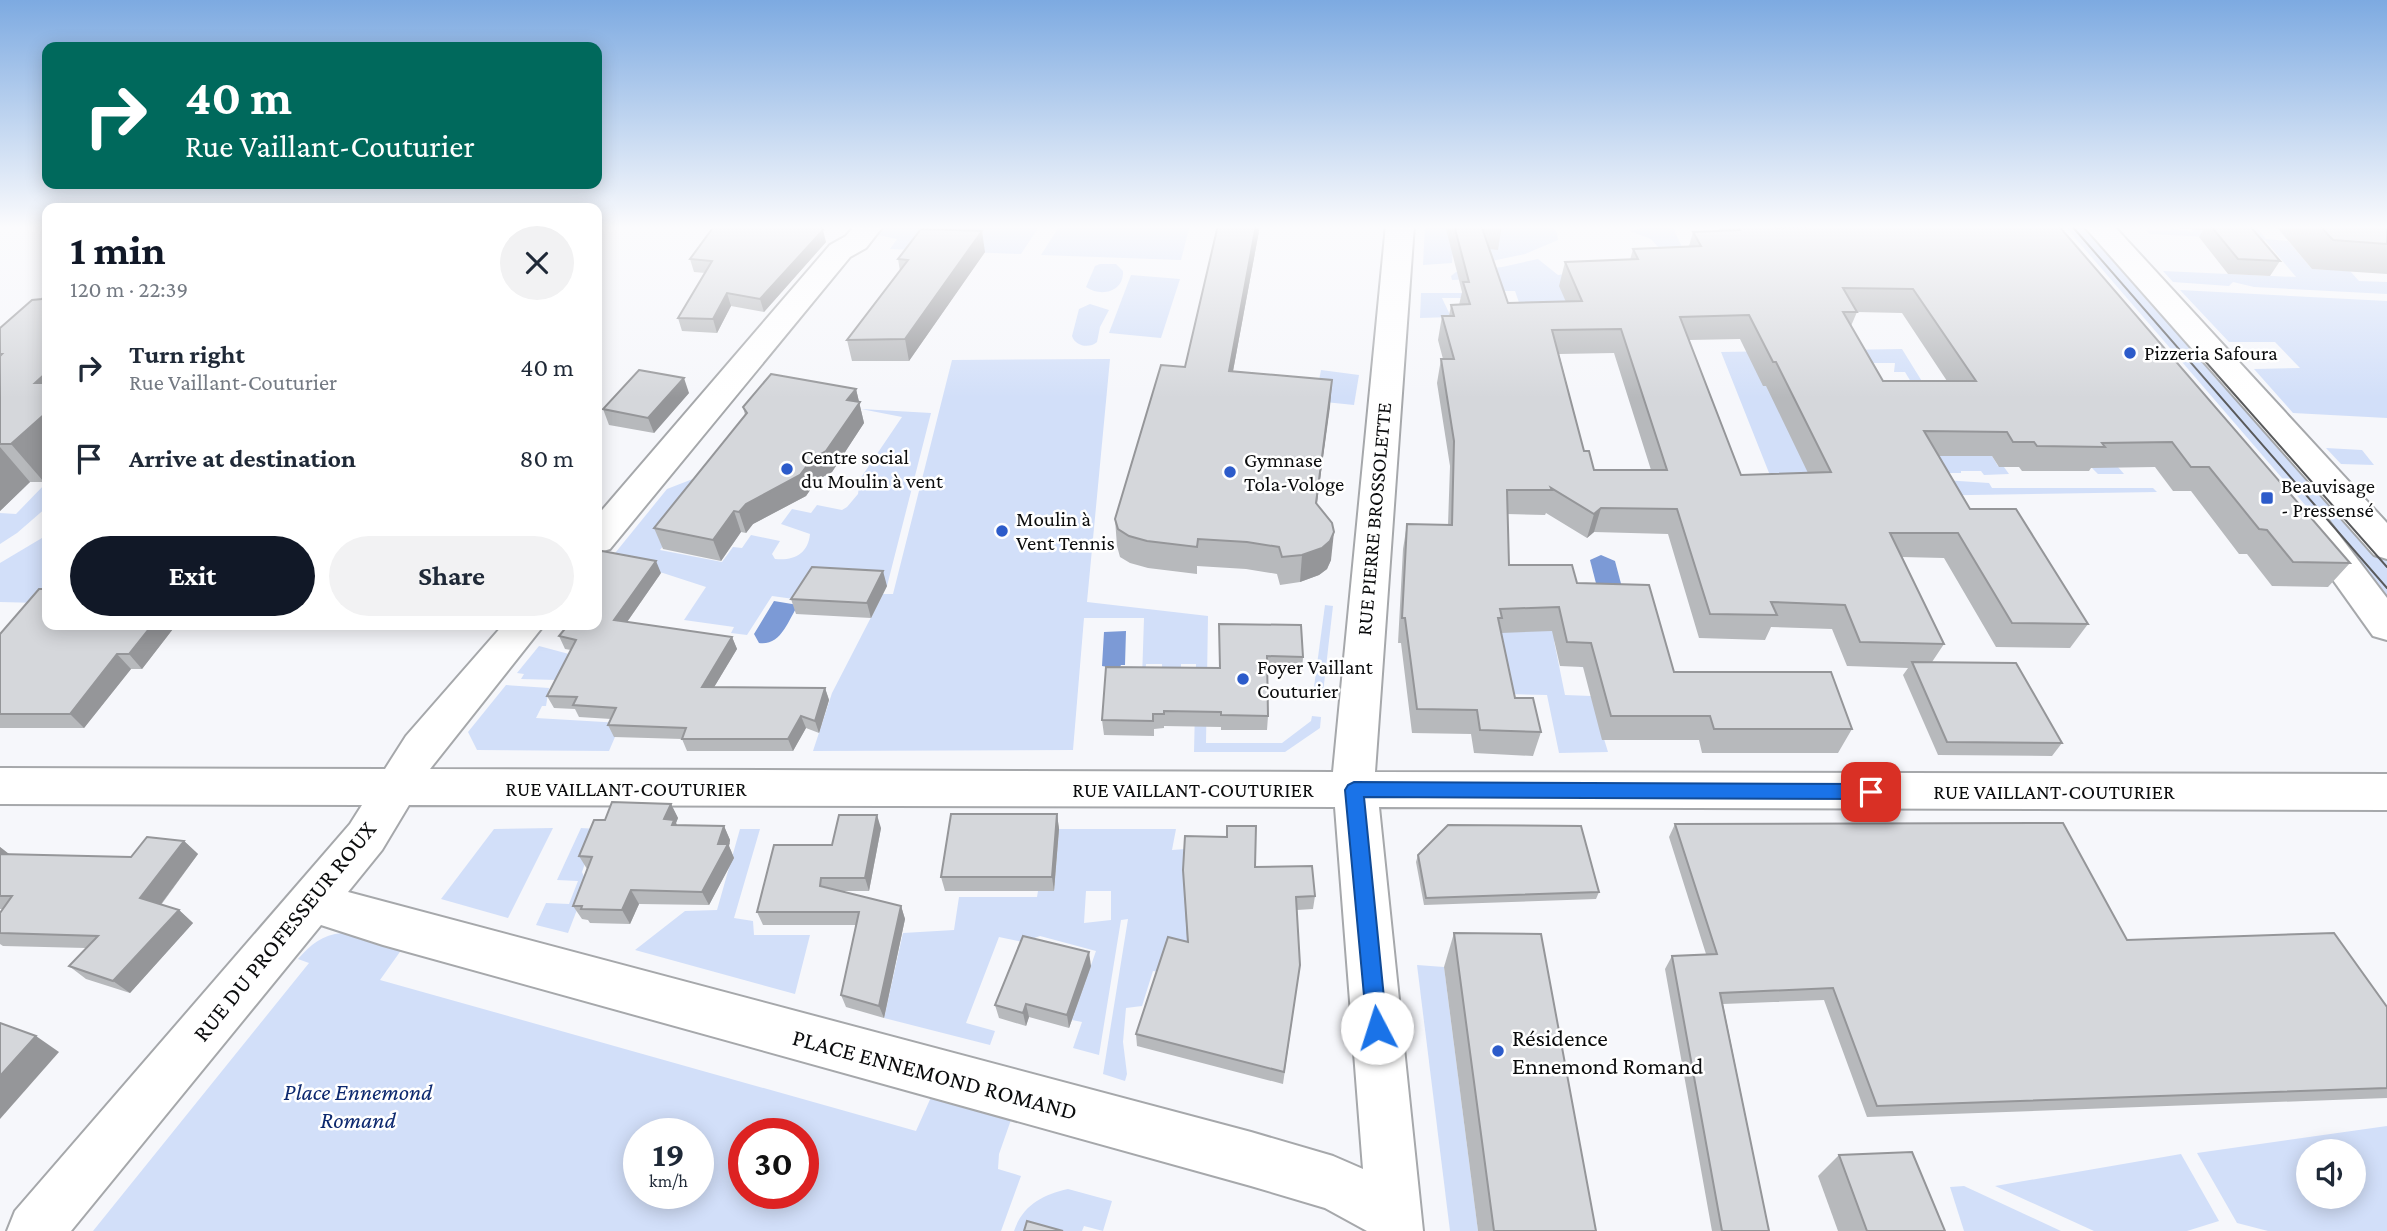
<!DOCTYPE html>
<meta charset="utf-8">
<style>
:root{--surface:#fff;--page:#f2f2f3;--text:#1f2937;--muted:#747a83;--accent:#111827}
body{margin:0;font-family:"Crimson Pro",serif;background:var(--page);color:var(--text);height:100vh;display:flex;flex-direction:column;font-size:26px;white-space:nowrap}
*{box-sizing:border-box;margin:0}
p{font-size:23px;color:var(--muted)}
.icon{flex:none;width:38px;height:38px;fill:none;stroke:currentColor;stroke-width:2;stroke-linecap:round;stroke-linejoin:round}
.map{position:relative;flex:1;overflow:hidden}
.sheet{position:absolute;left:42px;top:203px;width:560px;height:427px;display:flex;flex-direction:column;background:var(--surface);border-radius:14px;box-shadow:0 4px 18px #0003}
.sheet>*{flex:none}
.guide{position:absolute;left:42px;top:42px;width:560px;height:147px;border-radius:14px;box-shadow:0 4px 18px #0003;background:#00695c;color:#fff;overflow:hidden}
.tools{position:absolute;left:2296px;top:1139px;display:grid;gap:14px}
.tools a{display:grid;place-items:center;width:70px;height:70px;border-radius:50%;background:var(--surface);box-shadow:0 4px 18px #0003;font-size:35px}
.speed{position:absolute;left:623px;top:1118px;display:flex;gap:14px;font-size:35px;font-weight:700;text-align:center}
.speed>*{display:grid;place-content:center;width:91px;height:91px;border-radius:50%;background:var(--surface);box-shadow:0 4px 18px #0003;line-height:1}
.speed small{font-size:18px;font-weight:400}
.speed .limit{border:10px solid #d22;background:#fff;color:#111}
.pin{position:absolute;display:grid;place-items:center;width:60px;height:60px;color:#fff;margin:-30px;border-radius:14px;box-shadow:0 4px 10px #0006}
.me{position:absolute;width:77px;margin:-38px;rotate:355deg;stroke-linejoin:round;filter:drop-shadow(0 0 5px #0008)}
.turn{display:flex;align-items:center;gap:24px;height:147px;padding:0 28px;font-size:32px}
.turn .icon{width:91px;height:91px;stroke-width:2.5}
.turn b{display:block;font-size:49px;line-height:60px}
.round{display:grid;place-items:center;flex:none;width:74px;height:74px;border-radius:37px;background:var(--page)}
.headline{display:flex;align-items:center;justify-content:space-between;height:119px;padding:0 28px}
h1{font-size:42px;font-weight:700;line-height:52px;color:var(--accent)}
.primary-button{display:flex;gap:14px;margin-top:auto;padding:14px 28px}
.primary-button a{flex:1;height:80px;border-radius:42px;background:var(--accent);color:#fff;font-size:28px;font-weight:700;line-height:80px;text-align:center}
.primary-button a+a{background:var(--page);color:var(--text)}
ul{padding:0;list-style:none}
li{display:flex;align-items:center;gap:21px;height:91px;padding:0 28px}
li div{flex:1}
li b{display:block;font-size:26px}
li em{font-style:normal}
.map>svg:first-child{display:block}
.green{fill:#d2dff9;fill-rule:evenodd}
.water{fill:#7c9ad6}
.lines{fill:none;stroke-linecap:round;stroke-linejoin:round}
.minor-casing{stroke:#a6a8ab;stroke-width:4}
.minor{fill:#fff;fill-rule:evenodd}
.tram{stroke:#595a5c;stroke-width:2}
.wall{fill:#b7b9bc;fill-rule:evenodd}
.shaded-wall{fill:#959699}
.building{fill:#d5d7db;stroke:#959699;stroke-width:2;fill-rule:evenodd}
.route{fill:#1a73e8;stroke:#114b97;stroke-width:2}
.poi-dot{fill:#2c5bca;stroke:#fff;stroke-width:2.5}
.labels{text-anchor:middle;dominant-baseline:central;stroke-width:5;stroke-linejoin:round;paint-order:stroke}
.poi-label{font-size:21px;fill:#0b0c0d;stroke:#fff;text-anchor:start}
.street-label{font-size:21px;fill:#0b0c0d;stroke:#fff}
.near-street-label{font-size:24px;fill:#0b0c0d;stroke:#fff}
.near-poi-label{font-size:24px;fill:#0b0c0d;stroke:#fff;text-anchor:start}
.near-park-label{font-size:24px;font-style:italic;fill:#0d296f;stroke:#fff}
</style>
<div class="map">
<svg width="2387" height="1231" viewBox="0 0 2387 1231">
<rect width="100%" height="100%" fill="#f6f7fb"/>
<g class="green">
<path d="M884 225H1040L1021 254 890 249 897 239 878 235Z"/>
<path d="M1060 225H1190L1181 260 1041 255Z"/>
<path d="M1425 225H1455L1452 263 1423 265Z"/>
<path d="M1498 225H1551L1557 233 1558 240 1525 254 1487 262 1462 247Z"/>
<path d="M1654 225H1672L1686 256 1599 301 1523 314 1515 291H1495L1489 278 1452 280 1451 276 1456 272 1502 267 1538 259 1558 275 1643 262 1659 248 1651 239 1630 231Z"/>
<path d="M2064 225H2090L2387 559V600Z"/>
<path d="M2189 225H2254L2266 239 2288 241 2312 269 2350 271 2359 281 2387 282V294L2254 287 2233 282 2229 286 2173 282 2163 271 2296 277 2265 240 2150 234 2146 230 2171 231 2170 228 2193 232Z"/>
<path d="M1100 264H1116L1123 271C1124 291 1102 298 1086 287L1095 266Z"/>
<path d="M1131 275 1180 279 1161 338 1109 333Z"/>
<path d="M2180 290 2387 301V418L2293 413 2254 369 2300 368 2275 342H2229Z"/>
<path d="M1421 293H1462L1463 298H1442L1451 317 1420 318Z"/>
<path d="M1090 304 1109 310 1100 327 1097 342C1089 349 1075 346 1072 336L1079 309Z"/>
<path d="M1902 349 1923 383 2118 467 2124 474H2098L2092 468 2097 467 1911 382 1905 372H1894L1895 363H1865L1773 386 1944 480 1989 483 1992 488H2153L2157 492 1779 498 1721 352Z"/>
<path d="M1110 359 1087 602 1208 616 1206 743H1282L1311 721 1312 716 1321 717 1320 728 1285 752H1194L1196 664H1181V679L1162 678V664H1146L1145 679H1142L1144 618H1084L1073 750 813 751 832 693 883 594H893L952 360Z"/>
<path d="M1321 370 1359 375 1354 405 1315 401Z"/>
<path d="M861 409 931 413 887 586 803 597 801 600 772 596 747 635 731 633 734 627 684 620 706 587 663 573 607 563 667 489 703 475 698 501 660 550 722 562 733 547 742 548 751 535 780 541 772 554 775 559C794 561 808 554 810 534L781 524 792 509 811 513 817 505 842 510 847 507 858 494 860 479 902 417Z"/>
<path d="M1915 423 1942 456H1992L1998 466 2004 467 2009 474 1984 475 1981 471H1961V473H1948Z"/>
<path d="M2326 448 2362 450 2374 465 2341 464Z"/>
<path d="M47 482V507L17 533 0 544V513L16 514Z"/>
<path d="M47 535V594L39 603 0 602V563Z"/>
<path d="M1325 605 1333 606 1323 693H1318L1314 687Z"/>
<path d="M1497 616 1548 618 1591 668 1580 667 1554 641 1565 695 1591 696 1608 752 1559 753 1547 695 1468 693Z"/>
<path d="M539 646 584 658 557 680 521 679 524 674 517 673Z"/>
<path d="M506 685 549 688 546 706H542L536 718 621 723 609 751 477 750 468 732Z"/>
<path d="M553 828 508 918 441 899 494 829Z"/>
<path d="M581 828 597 829 582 872 587 884 568 933 536 925 546 903 569 904 578 881 557 880Z"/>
<path d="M740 829H760L734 918 753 921 754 935H810L795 994 635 950 685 911 717 910Z"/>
<path d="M1059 829H1176L1172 850 1186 849 1234 887 1161 972 1153 971 1142 1006 1126 1008 1123 1042 1127 1074 1125 1081 1103 1074 1128 919 1121 920 1099 1055 1073 1048 1082 1022 1072 1020 1096 951 1040 936 1023 942 999 937 966 1023 995 1031 990 1045 884 1018 903 933 954 930 959 897H1037L1038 891H1054ZM1086 891H1111V920L1084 923Z"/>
<path d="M342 933 402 949 380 980 916 1131 932 1095 1012 1117 999 1154 998 1169 1021 1176 1001 1231H93L309 963 298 959C311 944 322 935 342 933ZM639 1134H698V1194H639ZM744 1134H803V1194H744Z"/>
<path d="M1417 965 1444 967 1478 1231H1450Z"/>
<path d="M2387 1126V1231H2268L2237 1223 2197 1153ZM2308 1152H2354V1197H2308Z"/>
<path d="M2181 1154 2219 1221 2187 1231H2094L1995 1186Z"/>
<path d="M1964 1186 2061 1231H1964L1950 1187Z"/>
<path d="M1068 1189 1112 1201 1103 1231 1084 1226 1082 1231H1014C1023 1205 1042 1195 1068 1189Z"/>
</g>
<g class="water">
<path d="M1601 555 1615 561 1624 595H1599L1590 560Z"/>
<path d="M774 601 798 605C788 621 781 646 759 643L754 634Z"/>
<path d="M1126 631 1125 665H1121L1119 669 1102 666 1104 632Z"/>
</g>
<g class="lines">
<g class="minor-casing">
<g id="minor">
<path d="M855 225H884L866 248 850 257 610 549 597 553V516L830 245 846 236Z"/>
<path d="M1386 225H1414L1375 772 2387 774V810L1379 807 1423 1231H1367L1325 1208 1251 1186 383 945 321 925 71 1231H7L15 1211 350 824 362 805 0 804V768L385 769 406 736 503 625H544L430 769 1333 772ZM409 805 1335 807 1363 1169 1333 1156 1251 1132 348 892 382 850Z"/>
<path d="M2083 225H2113L2387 523V559L2374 555Z"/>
<path d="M2314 516 2327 519 2387 598V640L2373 636 2296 528 2301 519Z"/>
</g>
</g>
<use href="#minor" class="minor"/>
<g class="tram">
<path d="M2071 225 2387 588"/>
<path d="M2197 352 2387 567"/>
</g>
</g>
<g class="wall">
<path d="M1445 225H1502L1498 250 1489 249 1508 303 1566 302 1559 286 1565 262 1630 260 1633 249 1689 246 1693 232 1720 231 1717 225H1774L1776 228 2058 225 2350 563 2328 587 2272 586 2247 554H2239L2191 491H2173L2155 467 2091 468 2089 471H2022L2019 467H1999L1992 456H1939L1970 509 2088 624 2070 648 1996 647 1944 558 1902 557 1944 644 1932 662 2062 743 2052 756 1938 755 1903 675 1908 668 1847 666 1832 629 1771 627 1765 640 1699 638 1668 534 1594 532 1587 538 1546 513 1545 515 1507 514 1509 565 1577 583 1674 672 1852 729 1838 753H1702L1699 740H1602L1583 667 1560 666 1552 631 1501 633 1515 698 1541 732 1533 756 1474 753 1471 734 1412 733 1401 643H1398L1403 549 1407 524 1448 525 1450 466 1437 383 1441 359H1443L1438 340 1442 316H1449L1451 305H1459L1462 292ZM1857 312 1902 313 1947 381H1883L1851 326ZM1740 339 1763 386H1766L1808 473 1741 475 1689 340ZM1614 353 1651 470H1594L1584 451 1559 354Z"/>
<path d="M2139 225H2249L2280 261 2270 276 2228 274 2199 237 2203 230Z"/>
<path d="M2275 225H2387V274L2312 269Z"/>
<path d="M1259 231 1233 371 1332 380 1317 504 1331 560 1327 569 1319 575 1300 582 1280 585 1277 574 1246 569 1197 566V574L1148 568 1130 563 1120 557 1117 546 1115 519 1185 367Z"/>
<path d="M826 242 764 312 731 306 717 333 682 331 678 318 705 273 694 272 690 259Z"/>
<path d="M985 252 909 361H852L847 340 900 271 898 259Z"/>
<path d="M47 294V479L44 482H30L0 511V328Z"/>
<path d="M856 389 864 423 832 472 817 480 806 496 753 524 746 533 741 532 721 561 663 549 654 528 745 415 743 407Z"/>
<path d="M689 393 654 433 609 425 603 409Z"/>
<path d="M661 573 627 622 732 637 737 649 714 687 825 688 829 700 819 733 806 728 793 751H687L682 739 614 737 608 725 611 719 579 717 575 709 554 708 547 696 571 650 565 649 559 636 566 628 555 625H597Z"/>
<path d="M887 586 871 618 796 614 791 599Z"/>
<path d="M1219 624 1303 657 1302 672 1267 671 1268 716 1267 730H1221V727L1164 726V728L1154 729V736L1104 735 1102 720 1219 668Z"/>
<path d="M176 625 142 669H131L84 728H0V634Z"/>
<path d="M671 804 678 818 676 823 677 825 724 826 730 840 729 846 734 858 709 905 639 904 630 924 590 923 588 920 582 919 573 906 587 869 579 856 605 820Z"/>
<path d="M1057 814 1059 829 1054 891H945L941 877Z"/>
<path d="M1675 824 2387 1007V1098L1867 1117 1824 1000 1723 1004 1769 1231H1712L1665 969 1672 956 1706 954 1669 837Z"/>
<path d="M881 828 869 891H839L901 906 905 919 884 1018 846 1007 841 995 856 925H763L757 912 832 845Z"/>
<path d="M1227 837 1255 867 1315 896 1313 909 1297 910 1300 965 1283 1084 1137 1046 1136 1034 1187 941 1183 870Z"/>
<path d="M184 841 198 854 161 905 179 910 193 923 130 993 86 979 69 966 86 948 3 946 0 944V913L3 909H0V847L9 854 131 857Z"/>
<path d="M1418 855 1599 892 1596 899 1424 905 1416 862Z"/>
<path d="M1454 933 1596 1231H1478L1444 967Z"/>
<path d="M1091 966 1069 1028 1029 1017 1026 1026 999 1018 995 1005Z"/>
<path d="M1839 1155 1945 1231H1838L1818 1176Z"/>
</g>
<g class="shaded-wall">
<path d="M1256 225H1259V231L1228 398 1229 371Z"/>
<path d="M823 230 826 242 764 312 760 299Z"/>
<path d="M982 231 985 252 909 361 905 339Z"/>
<path d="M727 293 731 306 717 333 713 319Z"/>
<path d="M47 372V398L35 383Z"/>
<path d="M684 378 689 393 654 433 648 418Z"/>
<path d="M1332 380 1330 407 1313 530 1316 503Z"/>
<path d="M856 389 864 423 832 472 817 480 806 496 753 524 746 533 739 512 746 504 847 400Z"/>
<path d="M47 412V479L44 482 11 444Z"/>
<path d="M0 447 30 482 0 511Z"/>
<path d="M1601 508 1594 532 1587 538 1594 514Z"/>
<path d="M734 511 741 532 721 561 713 540Z"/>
<path d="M1334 532 1331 560 1327 569 1319 575 1300 582 1302 555Z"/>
<path d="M656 561 661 573 620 632 614 620Z"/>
<path d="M883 571 887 586 871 618 867 603Z"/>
<path d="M152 625H176L142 669 129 654Z"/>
<path d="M732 637 737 649 707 699 702 687Z"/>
<path d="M117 654 131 669 84 728 70 714Z"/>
<path d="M825 688 829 700 819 733 815 721Z"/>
<path d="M801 716 806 728 793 751 788 739Z"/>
<path d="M671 804 678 818 676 823 681 834 664 819Z"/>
<path d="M1057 814 1059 829 1054 891 1052 877Z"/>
<path d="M877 815 881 828 869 891 865 878Z"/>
<path d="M724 826 730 840 729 846 734 858 709 905 702 892Z"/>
<path d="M184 841 198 854 155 912 140 898Z"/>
<path d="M0 847 14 858 0 862Z"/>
<path d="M631 890 639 904 630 924 622 910Z"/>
<path d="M901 906 905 919 884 1018 879 1006Z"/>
<path d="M179 910 193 923 130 993 113 981Z"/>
<path d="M1089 952 1091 966 1069 1028 1067 1015Z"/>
<path d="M1026 1004 1029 1017 1026 1026 1023 1013Z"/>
<path d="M36 1036 59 1052 0 1119V1076Z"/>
</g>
<g class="building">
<path d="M715 225H819L823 230 760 299 727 293 713 319 678 318 712 261 690 259Z"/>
<path d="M1218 225H1256L1229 371 1332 380 1316 503 1332 523 1334 532 1330 541 1322 548 1302 555 1282 557 1279 547 1247 542 1198 539 1197 547 1147 541 1129 536 1118 529 1115 519 1161 365 1185 367Z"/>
<path d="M1454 225H1481L1508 303 1582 301 1565 262 1638 259 1633 249 1701 246 1693 232 1740 230 1737 225H1774L1776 228 1846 225H2058L2350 563 2293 562 2267 530 2259 529 2209 467H2191L2172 442 2102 443 2105 447 2037 446 2034 442H2013L2007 432 1924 431 1970 509H2016L2088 624 2012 623 1958 533H1890L1944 644 1860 642 1845 605 1771 602 1777 615 1710 614 1677 509 1601 508 1594 514 1551 488 1552 490H1507L1509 565H1572L1577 583 1649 585 1674 672H1831L1852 729H1714L1710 716H1611L1591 643 1567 642 1559 607 1500 609 1502 618H1498L1515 698H1533L1541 732 1480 730 1477 710 1417 709 1405 618H1402L1407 524 1452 525 1454 441 1441 359H1454L1442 316H1454L1451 305 1470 304 1463 282H1469ZM1843 288 1913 289 1976 381H1883L1843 312H1857ZM1749 315 1773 362H1776L1831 472 1741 475 1680 317ZM1621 329 1667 470H1594L1589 451H1584L1552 330Z"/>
<path d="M2210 225H2249L2280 261 2238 259Z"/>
<path d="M2319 225H2387V244L2333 240Z"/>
<path d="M921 229 982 231 905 339 847 340 908 260 898 259Z"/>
<path d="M47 294V372L35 383H47V412L11 444H0V356L2 354H0V328L32 300 42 299Z"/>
<path d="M639 370 684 378 648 418 603 409Z"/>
<path d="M771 374 856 389 847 400 860 402 826 451 812 459 800 475 746 504 739 512 734 511 713 540 654 528 747 413 743 407Z"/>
<path d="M602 551 656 561 614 620 732 637 702 687 825 688 815 721 801 716 788 739H682L686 728 608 725 616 708 573 705 577 697 547 696 576 640 559 636 568 625H597V556Z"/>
<path d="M812 567 883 571 867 603 791 599Z"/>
<path d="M39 589H47V625H152L129 654H117L70 714H0V634Z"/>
<path d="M1219 624 1301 625 1303 657 1267 656 1268 716 1221 715V712L1164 711V714H1153V721L1102 720 1106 667 1220 668Z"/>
<path d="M1912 662 2016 663 2062 743 1947 742Z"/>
<path d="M612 802 671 804 664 819 674 820 672 825 724 826 718 844H728L702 892 631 890 622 910 581 909 582 906H573L592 857 579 856 594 820H605Z"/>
<path d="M951 814H1057L1052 877H941Z"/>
<path d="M839 815H877L865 878H821L820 886 901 906 879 1006 841 995 859 912H757L774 845H832Z"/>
<path d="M2063 823 2127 940 2334 933 2387 1007V1088L1877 1106 1833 988 1720 993 1769 1231H1722L1672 956 1717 954 1675 824Z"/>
<path d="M1448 825 1581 826 1599 892 1426 898 1418 855Z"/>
<path d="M1227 826H1256L1255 867 1312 866 1315 896 1296 897 1300 965 1284 1072 1136 1034 1168 937 1188 942 1183 870 1185 836 1227 837Z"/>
<path d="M147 837 184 841 140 898 179 910 113 981 69 966 98 936 0 933V913L12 896H0V854L131 857Z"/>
<path d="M1454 933 1541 934 1596 1231H1494Z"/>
<path d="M1023 936 1089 952 1067 1015 1026 1004 1023 1013 995 1005Z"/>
<path d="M0 1023 36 1036 0 1076Z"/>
<path d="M1912 1152 1945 1231H1867L1839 1155Z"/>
<path d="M1027 1221 1063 1231H1024Z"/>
</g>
<linearGradient id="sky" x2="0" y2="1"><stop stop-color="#7daae1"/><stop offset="0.57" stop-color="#fbfbfd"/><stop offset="1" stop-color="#fbfbfd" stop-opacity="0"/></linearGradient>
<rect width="2387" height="398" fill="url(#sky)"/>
<path class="route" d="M1354 782 1871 784 1877 786 1880 792 1877 797 1871 799 1364 797 1387 1028 1384 1035 1377 1038 1370 1035 1367 1028 1345 790 1348 785Z"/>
<g class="poi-dot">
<circle cx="2130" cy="353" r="7"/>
<circle cx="787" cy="469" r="7"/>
<circle cx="1230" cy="472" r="7"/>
<rect x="2260" y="491" width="14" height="14" rx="3.5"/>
<circle cx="1002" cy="531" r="7"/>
<circle cx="1243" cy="679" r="7"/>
<circle cx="1498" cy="1051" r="7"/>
</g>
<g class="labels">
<g class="poi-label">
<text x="2144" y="353">Pizzeria Safoura</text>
<text x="801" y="457">Centre social<tspan x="801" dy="24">du Moulin à vent</tspan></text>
<text x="1244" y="460">Gymnase<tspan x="1244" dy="24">Tola-Vologe</tspan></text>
<text x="2281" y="486">Beauvisage<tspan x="2281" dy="24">- Pressensé</tspan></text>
<text x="1016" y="519">Moulin à<tspan x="1016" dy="24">Vent Tennis</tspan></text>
<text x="1257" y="667">Foyer Vaillant<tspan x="1257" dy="24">Couturier</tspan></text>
</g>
<g class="street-label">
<text transform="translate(1374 519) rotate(-85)">RUE PIERRE BROSSOLETTE</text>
<text x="626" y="789">RUE VAILLANT-COUTURIER</text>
<text x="1193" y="790">RUE VAILLANT-COUTURIER</text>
<text x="2054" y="792">RUE VAILLANT-COUTURIER</text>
</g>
<g class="near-street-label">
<text transform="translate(284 931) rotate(-51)">RUE DU PROFESSEUR ROUX</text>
<text transform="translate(935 1074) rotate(15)">PLACE ENNEMOND ROMAND</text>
</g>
<g class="near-poi-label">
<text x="1512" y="1037">Résidence<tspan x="1512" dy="28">Ennemond Romand</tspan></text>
</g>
<g class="near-park-label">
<text x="358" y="1091">Place Ennemond<tspan x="358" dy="28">Romand</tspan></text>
</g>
</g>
</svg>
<div class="tools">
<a><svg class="icon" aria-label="sound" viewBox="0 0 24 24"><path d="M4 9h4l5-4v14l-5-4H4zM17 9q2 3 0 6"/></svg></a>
</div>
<div class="speed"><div>19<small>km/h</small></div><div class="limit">30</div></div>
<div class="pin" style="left:1871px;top:792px;background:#d93025"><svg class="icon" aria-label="arrive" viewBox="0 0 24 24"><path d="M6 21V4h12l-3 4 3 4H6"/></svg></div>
<svg class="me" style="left:1377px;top:1028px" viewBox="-20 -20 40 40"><circle r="19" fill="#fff"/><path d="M0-13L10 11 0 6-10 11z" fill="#1a73e8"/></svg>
<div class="guide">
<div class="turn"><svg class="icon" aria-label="right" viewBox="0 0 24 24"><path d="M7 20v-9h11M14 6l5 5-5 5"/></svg><div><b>40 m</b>Rue Vaillant-Couturier</div></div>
</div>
<section class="sheet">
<div class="headline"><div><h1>1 min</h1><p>120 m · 22:39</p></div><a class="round"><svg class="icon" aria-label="close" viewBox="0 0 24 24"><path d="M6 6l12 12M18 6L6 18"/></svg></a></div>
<ul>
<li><svg class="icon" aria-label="right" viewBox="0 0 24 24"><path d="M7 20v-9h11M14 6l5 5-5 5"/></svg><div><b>Turn right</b><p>Rue Vaillant-Couturier</p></div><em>40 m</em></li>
<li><svg class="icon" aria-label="arrive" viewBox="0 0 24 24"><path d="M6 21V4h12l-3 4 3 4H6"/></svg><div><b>Arrive at destination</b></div><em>80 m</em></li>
</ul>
<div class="primary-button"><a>Exit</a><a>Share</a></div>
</section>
</div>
